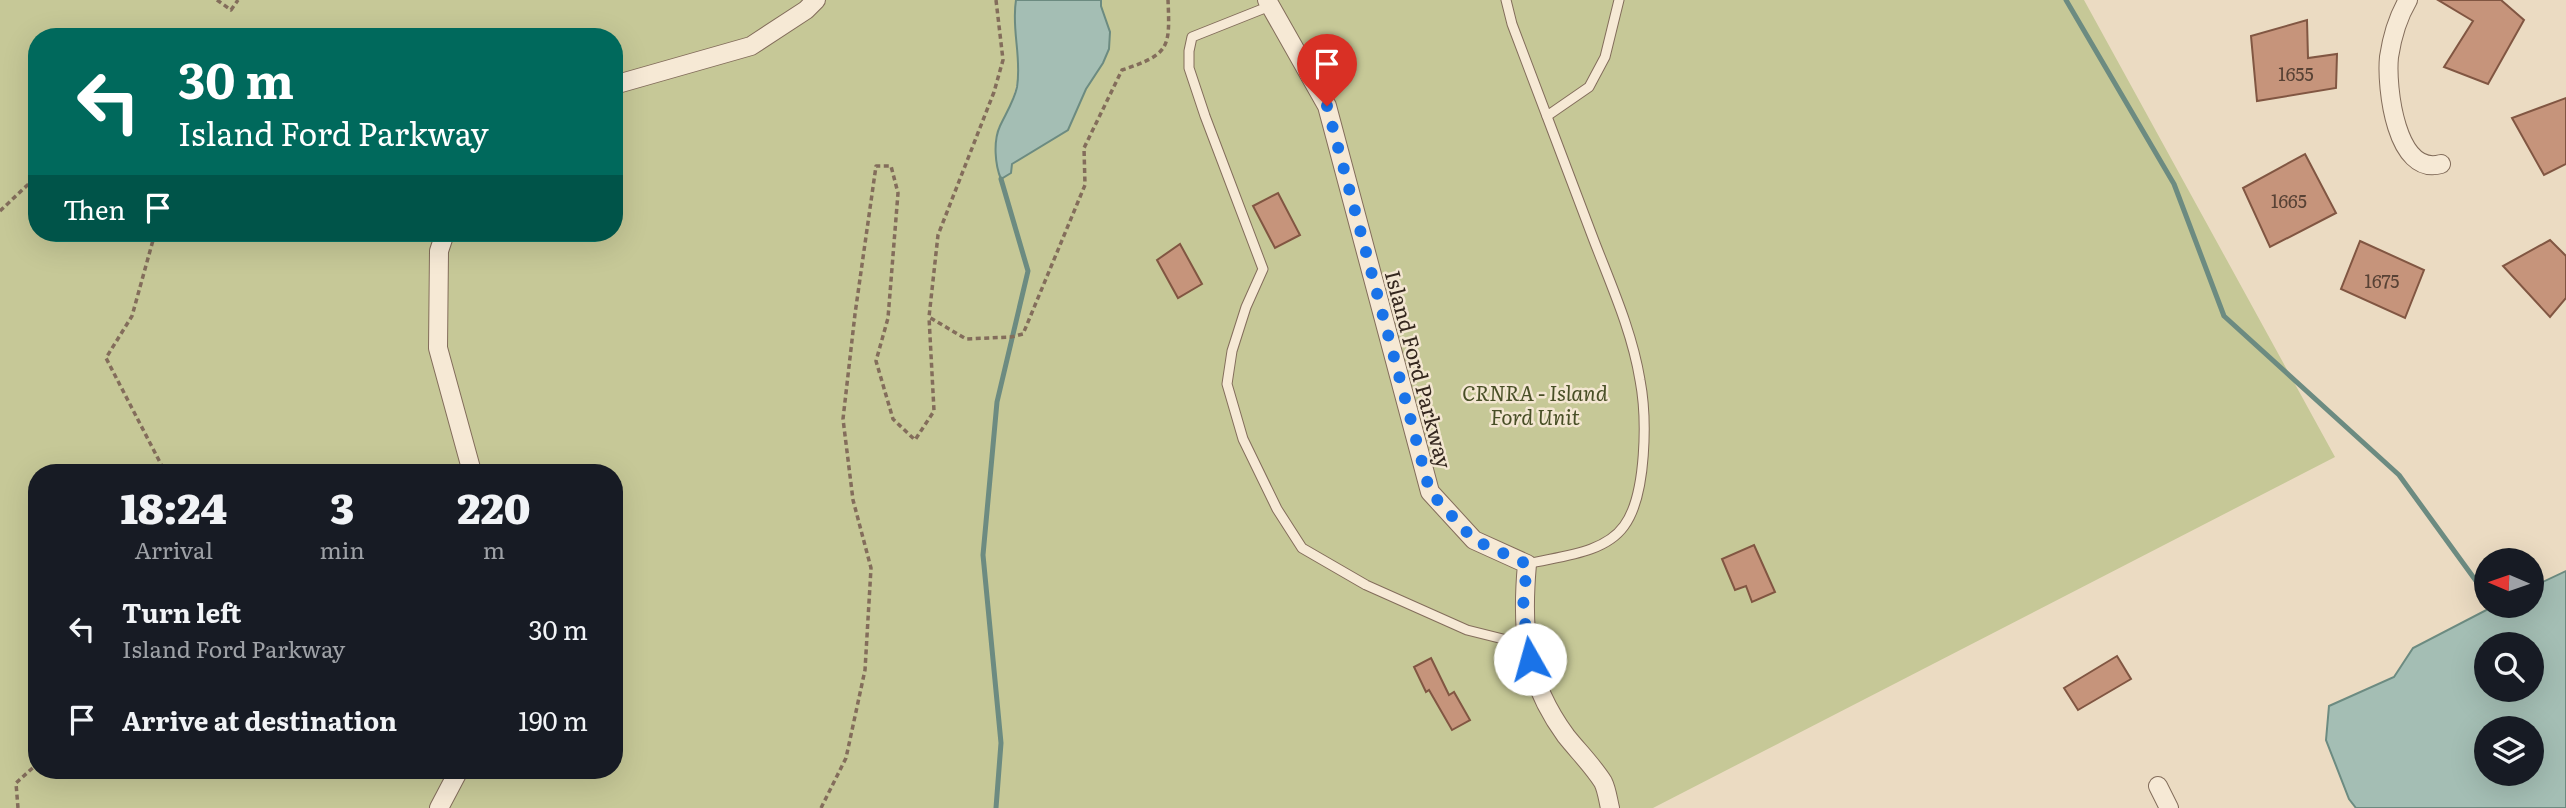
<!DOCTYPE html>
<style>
:root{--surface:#171b24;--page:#242831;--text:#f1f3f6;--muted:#9ea1a6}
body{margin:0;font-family:Literata,serif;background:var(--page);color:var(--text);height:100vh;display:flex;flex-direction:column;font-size:26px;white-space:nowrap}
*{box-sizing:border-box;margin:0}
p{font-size:23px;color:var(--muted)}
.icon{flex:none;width:38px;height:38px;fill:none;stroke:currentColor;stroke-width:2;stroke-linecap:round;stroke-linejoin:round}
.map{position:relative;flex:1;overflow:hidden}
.panel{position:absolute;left:28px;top:464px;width:595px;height:315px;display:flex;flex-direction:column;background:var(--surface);border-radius:28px;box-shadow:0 7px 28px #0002}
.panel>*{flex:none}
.banner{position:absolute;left:28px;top:28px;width:595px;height:214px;border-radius:28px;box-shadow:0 7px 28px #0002;background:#00695c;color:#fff;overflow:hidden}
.needle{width:46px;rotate:272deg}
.buttons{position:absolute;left:2474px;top:548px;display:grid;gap:14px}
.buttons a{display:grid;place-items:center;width:70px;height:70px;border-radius:50%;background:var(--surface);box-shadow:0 7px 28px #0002;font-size:35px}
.pin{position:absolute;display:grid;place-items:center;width:60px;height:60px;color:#fff;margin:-72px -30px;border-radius:50% 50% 50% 0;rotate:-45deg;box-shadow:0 0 7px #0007}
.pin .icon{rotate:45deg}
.me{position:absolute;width:77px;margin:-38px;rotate:353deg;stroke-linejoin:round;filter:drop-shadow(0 0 5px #0008)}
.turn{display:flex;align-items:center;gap:24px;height:147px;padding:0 35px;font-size:32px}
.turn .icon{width:91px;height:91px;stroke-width:2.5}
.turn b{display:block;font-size:49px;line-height:60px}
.then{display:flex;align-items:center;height:66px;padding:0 35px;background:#0003;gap:14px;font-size:26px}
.eta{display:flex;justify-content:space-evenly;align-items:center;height:119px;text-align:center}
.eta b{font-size:42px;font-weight:800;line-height:49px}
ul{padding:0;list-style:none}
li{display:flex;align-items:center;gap:21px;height:91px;padding:0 35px}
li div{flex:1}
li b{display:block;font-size:26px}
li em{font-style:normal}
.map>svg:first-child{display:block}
.green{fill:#c6c897;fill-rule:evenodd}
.water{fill:#a4beb4;stroke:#6c8b81;stroke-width:2;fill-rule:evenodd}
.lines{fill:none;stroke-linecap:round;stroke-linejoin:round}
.stream{stroke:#6c8b81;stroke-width:5}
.building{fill:#c6947b;stroke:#815642;stroke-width:2}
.lane-casing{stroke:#836d5b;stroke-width:11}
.street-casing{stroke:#836d5b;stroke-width:20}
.path{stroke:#836d5b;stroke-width:3.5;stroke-dasharray:5 3.5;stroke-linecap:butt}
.lane{stroke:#f6e9d5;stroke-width:9}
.street{stroke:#f6e9d5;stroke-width:18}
.route{stroke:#1a73e8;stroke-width:12;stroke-dasharray:0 21.6}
.labels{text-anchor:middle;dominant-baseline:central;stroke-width:5;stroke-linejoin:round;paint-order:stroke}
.number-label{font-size:18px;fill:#584235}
.street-label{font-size:21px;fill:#34271e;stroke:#f3e6d1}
.park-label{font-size:21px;font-style:italic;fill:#484f26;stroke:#f3e6d1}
</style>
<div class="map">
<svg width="2566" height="808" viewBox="0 0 2566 808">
<rect width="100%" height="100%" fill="#ebdbc2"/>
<path class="green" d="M0 0H1016C1013 20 1016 36 1018 55 1021 83 1011 106 998 129L1012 164 1068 130 1086 89 1103 63 1110 32 1101 6V0H2084L2335 457 1653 808H0ZM37 37H614V233H37ZM37 472H614V770H37Z"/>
<g class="water">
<path d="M1016 0H1101V6L1110 32 1109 49 1103 63 1086 89 1068 130 1012 164 1011 173 1001 179C995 165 993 141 1000 126 1006 113 1014 101 1017 87 1022 57 1011 29 1016 0Z"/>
<path d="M2566 571V808H2356L2349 799 2326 740 2329 706 2394 677 2413 648 2494 606H2532V587ZM2487 644H2532V690H2487ZM2487 728H2532V774H2487Z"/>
</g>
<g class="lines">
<g class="stream">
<path d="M2066 0 2174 184 2224 316 2399 475 2487 596"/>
<path d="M996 808 1001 743 983 555 997 402 1028 271 1001 179"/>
</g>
</g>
<g class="building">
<path d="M2438 0H2501L2524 20 2488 84 2444 67 2473 21Z"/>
<path d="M2307 20 2308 58 2337 54 2336 88 2257 101 2251 36Z"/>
<path d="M2566 98V164L2544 175 2512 118Z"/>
<path d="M2305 154 2336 213 2270 247 2243 188Z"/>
<path d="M1278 193 1300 235 1275 248 1253 206Z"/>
<path d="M2550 240 2566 256V298L2550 317 2503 266Z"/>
<path d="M2360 241 2424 270 2405 318 2341 289Z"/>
<path d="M1180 244 1202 284 1178 298 1157 260Z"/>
<path d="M1754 545 1775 592 1752 602 1746 586 1735 590 1722 559Z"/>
<path d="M2117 656 2131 679 2078 710 2064 688Z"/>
<path d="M1431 658 1449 695 1454 692 1470 720 1452 730 1429 690 1426 692 1414 667Z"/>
</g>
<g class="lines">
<g class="lane-casing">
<g id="lane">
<path d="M1506 0 1512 24C1539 95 1566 167 1593 238 1611 285 1632 331 1640 380 1647 417 1647 495 1624 526 1604 554 1559 556 1527 564"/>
<path d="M1270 6 1192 37 1189 51V68L1205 116 1263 269 1246 307 1232 351 1227 384 1243 439 1277 509 1302 548 1366 585 1467 630 1507 640 1527 638"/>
<path d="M1547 116 1589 87 1605 57 1619 0"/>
</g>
</g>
<g class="street-casing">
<g id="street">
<path d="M1267 0 1327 106 1430 492 1474 540 1527 564C1521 631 1525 680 1566 736 1578 751 1593 766 1603 782 1607 790 1608 800 1610 808"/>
<path d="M2408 0C2398 17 2392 37 2389 57 2386 87 2396 177 2441 164"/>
<path d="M614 85 751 46 806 10 816 0"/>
<path d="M445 233 439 251 438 348 472 472"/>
<path d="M2158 786 2169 808"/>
<path d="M439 808 459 770"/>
</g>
</g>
<g class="path">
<path d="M217 0 231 10 238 0"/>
<path d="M996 0 1003 60 994 92 938 235 929 317 966 339 1011 337 1023 334 1085 185 1084 148 1122 70C1170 54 1170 48 1168 0"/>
<path d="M0 211 37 176"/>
<path d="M155 233 132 316 106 358 165 472"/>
<path d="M18 808 16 783 37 764"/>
<path d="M821 808 846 758 865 670 871 568 853 500 843 419 855 314 876 166H891L898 193 888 318 876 361 893 419 915 440 934 411 929 317"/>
</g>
<use href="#lane" class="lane"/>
<use href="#street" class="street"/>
</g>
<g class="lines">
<path class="route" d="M1327 106 1430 492 1474 540 1527 564 1523 607 1530 659"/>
</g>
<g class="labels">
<g class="number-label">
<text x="2296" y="73">1655</text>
<text x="2289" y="200">1665</text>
<text x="2382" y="280">1675</text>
</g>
<g class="street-label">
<text transform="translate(1420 369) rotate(75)">Island Ford Parkway</text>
</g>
<g class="park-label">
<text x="1535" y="391">CRNRA - Island<tspan x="1535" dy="24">Ford Unit</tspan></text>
</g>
</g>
</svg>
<div class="buttons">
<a><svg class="needle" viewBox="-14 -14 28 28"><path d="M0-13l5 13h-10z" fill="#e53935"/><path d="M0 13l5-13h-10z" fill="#9ea1a6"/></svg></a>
<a><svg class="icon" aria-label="search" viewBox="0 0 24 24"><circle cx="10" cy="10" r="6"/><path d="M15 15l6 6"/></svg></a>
<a><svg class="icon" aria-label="layers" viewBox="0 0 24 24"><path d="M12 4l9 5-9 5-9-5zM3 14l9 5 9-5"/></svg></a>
</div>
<div class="pin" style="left:1327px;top:106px;background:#d93025"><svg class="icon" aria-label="arrive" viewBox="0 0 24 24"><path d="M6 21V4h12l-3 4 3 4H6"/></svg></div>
<svg class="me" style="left:1530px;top:659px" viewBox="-20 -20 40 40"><circle r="19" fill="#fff"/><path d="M0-13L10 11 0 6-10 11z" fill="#1a73e8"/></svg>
<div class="banner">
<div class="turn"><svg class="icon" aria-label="left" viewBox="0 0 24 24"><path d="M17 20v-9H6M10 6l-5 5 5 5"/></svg><div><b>30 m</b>Island Ford Parkway</div></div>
<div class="then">Then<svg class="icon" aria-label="arrive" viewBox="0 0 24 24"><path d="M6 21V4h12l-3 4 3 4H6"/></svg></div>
</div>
<section class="panel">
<div class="eta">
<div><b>18:24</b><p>Arrival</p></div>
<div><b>3</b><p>min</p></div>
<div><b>220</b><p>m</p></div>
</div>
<ul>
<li><svg class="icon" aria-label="left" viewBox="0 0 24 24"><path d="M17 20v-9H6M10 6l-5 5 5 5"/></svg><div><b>Turn left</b><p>Island Ford Parkway</p></div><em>30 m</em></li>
<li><svg class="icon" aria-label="arrive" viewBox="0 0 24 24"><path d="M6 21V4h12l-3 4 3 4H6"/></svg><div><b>Arrive at destination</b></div><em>190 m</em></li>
</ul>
</section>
</div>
